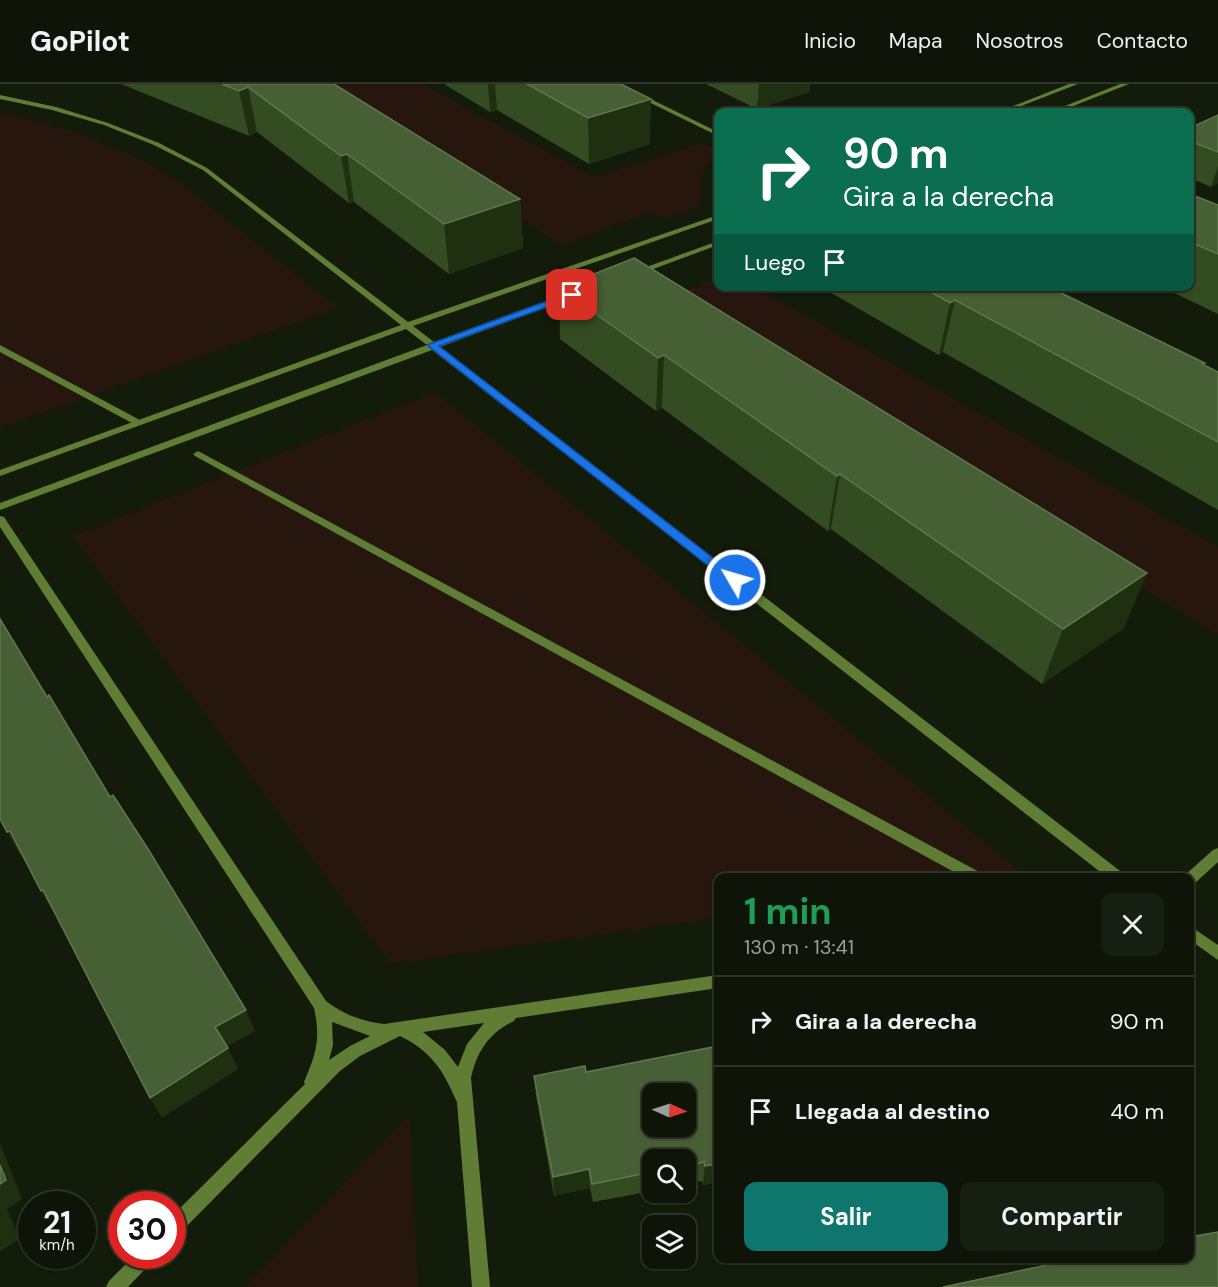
<!DOCTYPE html>
<html lang="es">
<meta charset="utf-8">
<style>
:root{--surface:#0e1508;--page:#171e12;--text:#f1f3f6;--muted:#9b9f9c;--line:#2e3429;--accent:#0f766e}
body{margin:0;font-family:"DM Sans",sans-serif;background:var(--page);color:var(--text);height:100vh;display:flex;flex-direction:column;font-size:22px;white-space:nowrap}
*{box-sizing:border-box;margin:0}
p{font-size:20px;color:var(--muted)}
.icon{flex:none;width:33px;height:33px;fill:none;stroke:currentColor;stroke-width:2;stroke-linecap:round;stroke-linejoin:round}
.map{position:relative;flex:1;overflow:hidden}
.details{position:absolute;left:714px;top:789px;width:480px;height:390px;display:flex;flex-direction:column;background:var(--surface);border-radius:12px;box-shadow:0 2px 4px #0004,0 0 0 2px var(--line)}
.details>*{flex:none}
.top-card{position:absolute;left:714px;top:24px;width:480px;height:183px;border-radius:12px;box-shadow:0 2px 4px #0004,0 0 0 2px var(--line);background:#0b6e4f;color:#fff;overflow:hidden}
.needle{width:39px;rotate:93deg}
.controls{position:absolute;left:642px;top:999px;display:grid;gap:12px}
.controls a{display:grid;place-items:center;width:54px;height:54px;border-radius:12px;background:var(--surface);box-shadow:0 2px 4px #0004,0 0 0 2px var(--line);font-size:30px}
.speed{position:absolute;left:18px;top:1107px;display:flex;gap:12px;font-size:30px;font-weight:700;text-align:center}
.speed>*{display:grid;place-content:center;width:78px;height:78px;border-radius:50%;background:var(--surface);box-shadow:0 2px 4px #0004,0 0 0 2px var(--line);line-height:1}
.speed small{font-size:15px;font-weight:400}
.speed .limit{border:9px solid #d22;background:#fff;color:#111}
.pin{position:absolute;display:grid;place-items:center;width:51px;height:51px;color:#fff;margin:-26px;border-radius:12px;box-shadow:0 3px 9px #0006}
.me{position:absolute;width:66px;margin:-33px;rotate:308deg;stroke-linejoin:round;filter:drop-shadow(0 0 4px #0008)}
.turn{display:flex;align-items:center;gap:21px;height:126px;padding:0 30px;font-size:27px}
.turn .icon{width:78px;height:78px;stroke-width:2.5}
.turn b{display:block;font-size:42px;line-height:51px}
.then{display:flex;align-items:center;height:57px;padding:0 30px;background:#0003;gap:12px;font-size:22px}
.round{display:grid;place-items:center;flex:none;width:63px;height:63px;border-radius:12px;background:var(--page)}
.head{display:flex;align-items:center;justify-content:space-between;height:102px;padding:0 30px}
h1{font-size:36px;font-weight:700;line-height:45px;color:#1e9e55}
.button{display:flex;gap:12px;margin-top:auto;padding:12px 30px}
.button a{flex:1;height:69px;border-radius:12px;background:var(--accent);color:#fff;font-size:24px;font-weight:700;line-height:69px;text-align:center}
.button a+a{background:var(--page);color:var(--text)}
ul{padding:0;list-style:none}
li{display:flex;align-items:center;gap:18px;height:90px;padding:0 30px;border-top:2px solid var(--line)}
li div{flex:1}
li b{display:block;font-size:22px}
li em{font-style:normal}
header{display:flex;align-items:center;gap:36px;box-sizing:border-box;height:84px;padding:0 30px;background:var(--surface);border-bottom:2px solid var(--line)}
header strong{font-size:28px}
nav{display:flex;gap:33px;margin-inline-start:auto;font-size:21px}
.map>svg:first-child{display:block}
.green{fill:#27160d}
.lines{fill:none;stroke-linecap:round;stroke-linejoin:round}
.pedestrian{fill:#5f7d34;fill-rule:evenodd}
.minor{fill:#5f7d34;fill-rule:evenodd}
.wall{fill:#344c22}
.shaded-wall{fill:#1f3011}
.building{fill:#475f34;stroke:#5f784b;stroke-width:1.5;fill-rule:evenodd}
.route{fill:#1a73e8;stroke:#114b97;stroke-width:1.5}
</style>
<header>
<strong>GoPilot</strong>
<nav><a>Inicio</a><a>Mapa</a><a>Nosotros</a><a>Contacto</a></nav>
</header>
<div class="map">
<svg width="1218" height="1203" viewBox="0 0 1218 1203">
<rect width="100%" height="100%" fill="#131c0a"/>
<g class="green">
<path d="M285 0H422L594 93 702 59 712 64 715 72C693 97 706 98 699 123L665 134 650 128 562 161 356 28Z"/>
<path d="M0 28C62 41 121 62 175 95L338 224 0 344Z"/>
<path d="M718 194V202L755 203 1218 463V551L670 213Z"/>
<path d="M435 308 1024 791 1006 794H718V834L391 880 73 452Z"/>
<path d="M409 1032 418 1203H245Z"/>
</g>
<g class="lines">
<g class="pedestrian">
<path d="M0 261 138 335 140 337 135 340 132 339 0 268Z"/>
<path d="M198 367 983 790 985 794H965L195 372 193 370Z"/>
</g>
<g class="minor">
<path d="M612 0H620L718 48V52Z"/>
<path d="M1069 0H1078L1006 28H998Z"/>
<path d="M1120 0H1129L1058 28H1050Z"/>
<path d="M0 11 56 23 108 39 159 59 207 84 408 238 718 131V135L413 242 434 258 570 208H576V212L440 263 1124 790 1126 794H1108L432 266 0 426V419L427 261 406 245 0 392V386L401 241 203 86 154 61 104 41 52 26 0 15Z"/>
<path d="M718 157V161L637 191 630 189Z"/>
<path d="M0 432 4 433 326 917C344 931 362 937 384 940L718 891V904L516 934 514 937C489 949 477 967 471 994L490 1203H472L457 1018C443 986 432 968 400 952L360 972 340 987 178 1151 172 1153V1132L305 1000 304 998C316 970 321 955 314 924L0 443ZM332 938 370 952 350 962 329 976 333 961ZM484 939 467 960 458 983 445 966 423 948Z"/>
<path d="M1218 764V778L1195 799 1190 801V794H1184L1185 791 1213 766Z"/>
<path d="M1190 842 1218 861V876L1190 856Z"/>
<path d="M134 1172H155L152 1178 128 1203H106L109 1197Z"/>
</g>
</g>
<g class="wall">
<path d="M121 0H334L520 115 523 164 449 190 354 118 349 119 257 48 249 52Z"/>
<path d="M444 0H621L650 60 589 80 497 26 490 28Z"/>
<path d="M706 0H810L809 8 757 25Z"/>
<path d="M1218 31V99L1211 103 1190 94V44Z"/>
<path d="M1190 110 1218 121V230L1160 202H1190Z"/>
<path d="M829 202H1047L1205 279 1204 281 1218 288V426L943 268 939 271 828 207Z"/>
<path d="M559 204 1124 544 1042 600 831 445 828 447 662 324 656 327 560 255Z"/>
<path d="M718 962V1098L703 1101 702 1097 686 1100V1076H652V1107L593 1118 590 1104 554 1112 536 1012 534 992 586 988Z"/>
<path d="M1061 1174H1190L1058 1179Z"/>
</g>
<g class="shaded-wall">
<path d="M488 0H495L497 26 490 28Z"/>
<path d="M759 0H810L809 8 757 25Z"/>
<path d="M248 3 257 48 249 52 239 7Z"/>
<path d="M651 15 650 60 589 80 588 34Z"/>
<path d="M347 70 354 118 349 119 341 72Z"/>
<path d="M1218 82V99L1211 103Z"/>
<path d="M520 115 523 164 449 190 444 140Z"/>
<path d="M955 216 943 268 939 271 950 219Z"/>
<path d="M664 271 662 324 656 327 658 274Z"/>
<path d="M840 390 831 445 828 447 837 392Z"/>
<path d="M1147 489 1124 544 1042 600 1063 545Z"/>
<path d="M10 747 24 769 20 771 7 748Z"/>
<path d="M43 806 56 828 54 829 41 807Z"/>
<path d="M246 926 255 947 225 964 215 943Z"/>
<path d="M228 964 238 985 162 1034 150 1014Z"/>
<path d="M0 1059 22 1115 7 1125 20 1155 0 1167Z"/>
<path d="M718 1080V1098L703 1101 705 1082Z"/>
<path d="M589 1085 590 1104 554 1112 553 1093Z"/>
</g>
<g class="building">
<path d="M222 0H334L520 115 444 140 347 70 341 72 248 3 239 7Z"/>
<path d="M527 0H621L651 15 588 34Z"/>
<path d="M1218 31V68L1190 57V44Z"/>
<path d="M1190 110 1218 121V170L1190 158Z"/>
<path d="M634 174 1147 489 1063 545 840 390 837 392 664 271 658 274 559 204Z"/>
<path d="M920 202H1047L1205 279 1202 280 1218 288V358L955 216 950 219Z"/>
<path d="M0 535 47 613 49 611 110 713 113 711 148 765 246 926 215 943 228 964 150 1014 43 806 41 807 10 747 7 748 0 735Z"/>
<path d="M718 962V1080L705 1082 704 1078 686 1082V1076H652V1088L592 1100 589 1085 553 1093 534 992 585 982 586 988ZM652 1010H686V1042H652Z"/>
<path d="M0 1081 6 1096 0 1100Z"/>
<path d="M1218 1148V1203H943L1066 1177 1065 1174H1190V1153Z"/>
</g>
<path class="route" d="M572 208 575 209V213L439 262 739 494 741 496 739 499H730L427 261Z"/>
</svg>
<div class="controls">
<a><svg class="needle" viewBox="-14 -14 28 28"><path d="M0-13l5 13h-10z" fill="#e53935"/><path d="M0 13l5-13h-10z" fill="#9b9f9c"/></svg></a>
<a><svg class="icon" aria-label="search" viewBox="0 0 24 24"><circle cx="10" cy="10" r="6"/><path d="M15 15l6 6"/></svg></a>
<a><svg class="icon" aria-label="layers" viewBox="0 0 24 24"><path d="M12 4l9 5-9 5-9-5zM3 14l9 5 9-5"/></svg></a>
</div>
<div class="speed"><div>21<small>km/h</small></div><div class="limit">30</div></div>
<div class="pin" style="left:572px;top:211px;background:#d93025"><svg class="icon" aria-label="arrive" viewBox="0 0 24 24"><path d="M6 21V4h12l-3 4 3 4H6"/></svg></div>
<svg class="me" style="left:735px;top:496px" viewBox="-20 -20 40 40"><circle r="17" fill="#1a73e8" stroke="#fff" stroke-width="3"/><path d="M0-11L8 9 0 5-8 9z" fill="#fff"/></svg>
<div class="top-card">
<div class="turn"><svg class="icon" aria-label="right" viewBox="0 0 24 24"><path d="M7 20v-9h11M14 6l5 5-5 5"/></svg><div><b>90 m</b>Gira a la derecha</div></div>
<div class="then">Luego<svg class="icon" aria-label="arrive" viewBox="0 0 24 24"><path d="M6 21V4h12l-3 4 3 4H6"/></svg></div>
</div>
<section class="details">
<div class="head"><div><h1>1 min</h1><p>130 m · 13:41</p></div><a class="round"><svg class="icon" aria-label="close" viewBox="0 0 24 24"><path d="M6 6l12 12M18 6L6 18"/></svg></a></div>
<ul>
<li><svg class="icon" aria-label="right" viewBox="0 0 24 24"><path d="M7 20v-9h11M14 6l5 5-5 5"/></svg><div><b>Gira a la derecha</b></div><em>90 m</em></li>
<li><svg class="icon" aria-label="arrive" viewBox="0 0 24 24"><path d="M6 21V4h12l-3 4 3 4H6"/></svg><div><b>Llegada al destino</b></div><em>40 m</em></li>
</ul>
<div class="button"><a>Salir</a><a>Compartir</a></div>
</section>
</div>
